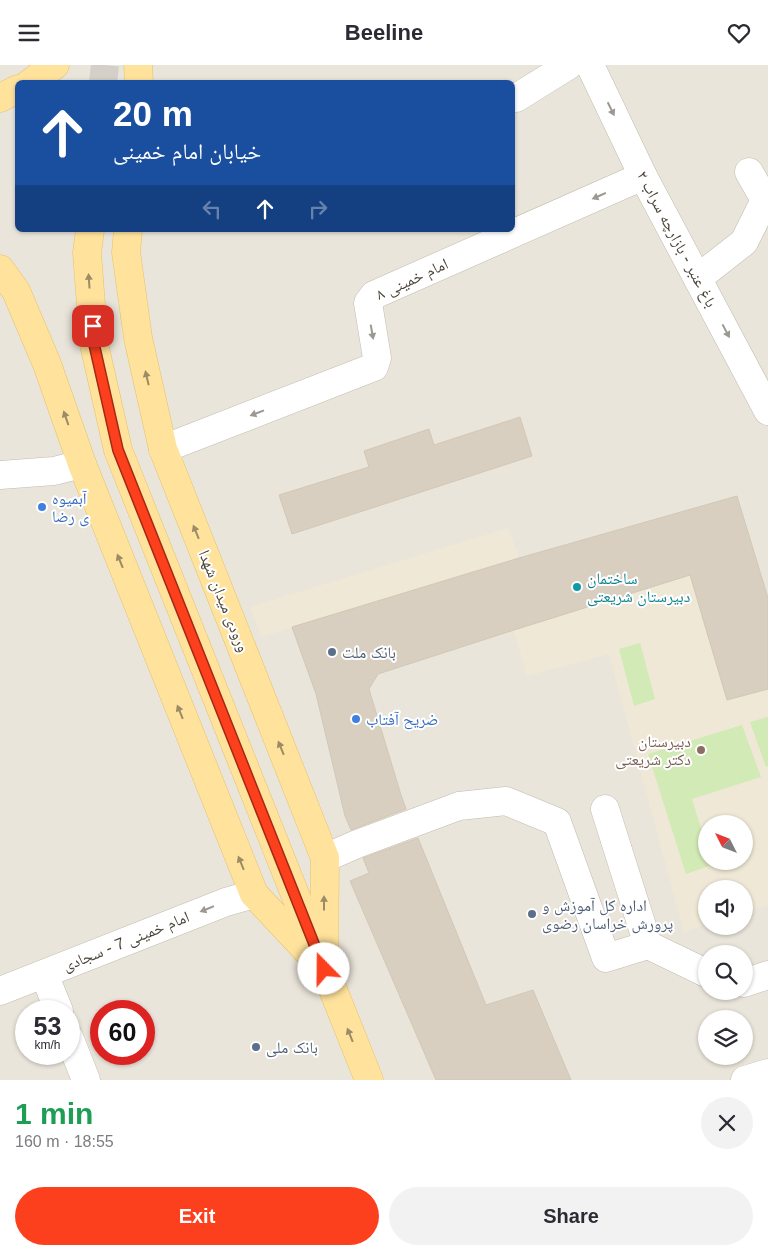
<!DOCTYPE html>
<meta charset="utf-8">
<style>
:root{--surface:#fff;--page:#f2f2f3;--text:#2b2b33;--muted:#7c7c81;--accent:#fc3f1d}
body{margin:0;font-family:Helvetica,"Noto Naskh Arabic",sans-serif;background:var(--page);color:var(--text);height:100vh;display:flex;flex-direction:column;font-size:19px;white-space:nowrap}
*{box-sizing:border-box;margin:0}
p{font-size:16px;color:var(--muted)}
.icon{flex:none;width:28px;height:28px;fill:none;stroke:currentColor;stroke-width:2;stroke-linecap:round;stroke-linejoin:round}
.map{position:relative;height:1015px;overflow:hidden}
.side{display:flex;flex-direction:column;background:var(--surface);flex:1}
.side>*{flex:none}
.banner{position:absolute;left:15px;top:15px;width:500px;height:152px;border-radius:8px;box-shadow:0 1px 4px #0004;background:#1a4fa0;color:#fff;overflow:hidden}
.needle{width:32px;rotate:312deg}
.fabs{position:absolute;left:698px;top:750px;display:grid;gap:10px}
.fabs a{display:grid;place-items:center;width:55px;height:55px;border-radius:50%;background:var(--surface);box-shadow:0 1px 4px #0004;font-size:25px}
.speed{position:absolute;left:15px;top:935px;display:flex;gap:10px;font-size:25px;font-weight:700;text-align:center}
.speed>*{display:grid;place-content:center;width:65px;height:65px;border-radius:50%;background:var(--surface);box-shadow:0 1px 4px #0004;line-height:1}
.speed small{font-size:12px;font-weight:400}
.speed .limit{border:8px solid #d22;background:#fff;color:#111}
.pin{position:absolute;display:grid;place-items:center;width:42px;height:42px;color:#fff;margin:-21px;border-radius:10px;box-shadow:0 2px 8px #0006}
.me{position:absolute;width:55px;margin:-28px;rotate:338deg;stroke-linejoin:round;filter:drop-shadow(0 0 4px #0008)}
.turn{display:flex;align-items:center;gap:18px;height:105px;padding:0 15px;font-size:22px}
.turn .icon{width:65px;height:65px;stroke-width:2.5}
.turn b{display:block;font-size:35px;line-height:42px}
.lanes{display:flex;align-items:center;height:48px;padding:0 15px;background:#0003;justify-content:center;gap:25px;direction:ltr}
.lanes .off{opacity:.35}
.round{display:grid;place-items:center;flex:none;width:52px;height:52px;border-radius:26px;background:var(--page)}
.headline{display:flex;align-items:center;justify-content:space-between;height:85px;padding:0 15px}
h1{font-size:30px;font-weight:700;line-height:38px;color:#1e9e55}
.action{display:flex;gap:10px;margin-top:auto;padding:10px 15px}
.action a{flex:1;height:58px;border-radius:30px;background:var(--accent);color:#fff;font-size:20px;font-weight:700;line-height:58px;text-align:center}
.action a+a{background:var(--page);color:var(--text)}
header{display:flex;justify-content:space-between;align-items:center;height:65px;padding:0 15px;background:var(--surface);font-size:22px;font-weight:700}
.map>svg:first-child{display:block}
.residential{fill:#eae5da;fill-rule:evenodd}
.education{fill:#efe8d6;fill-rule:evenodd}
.green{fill:#d2eab5}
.building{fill:#d8cfc1;stroke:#d3c7b4}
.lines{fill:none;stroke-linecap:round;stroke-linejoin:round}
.major-tunnel{stroke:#d4d0c8;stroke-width:28;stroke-dasharray:28 14;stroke-linecap:butt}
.minor-casing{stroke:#c2bbae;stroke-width:29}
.major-casing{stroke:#e6c16a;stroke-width:29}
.minor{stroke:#fff;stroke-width:28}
.major{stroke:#ffe39c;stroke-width:28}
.oneway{fill:#9c9892}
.oneway2{fill:#9c8c66}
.route-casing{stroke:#a42913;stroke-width:12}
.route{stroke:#fc3f1d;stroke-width:9}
.shop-dot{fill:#3f7fe0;stroke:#fff;stroke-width:2}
.culture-dot{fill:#0f9aa8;stroke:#fff;stroke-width:2}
.service-dot{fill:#5c6f8a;stroke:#fff;stroke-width:2}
.education-dot{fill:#8d6e63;stroke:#fff;stroke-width:2}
.labels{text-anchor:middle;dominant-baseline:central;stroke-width:4;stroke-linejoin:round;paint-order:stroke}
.street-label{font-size:16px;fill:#4b4439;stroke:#fff}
.shop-label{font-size:16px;fill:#366cbe;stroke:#fff;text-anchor:start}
.culture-label{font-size:16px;fill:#0d838f;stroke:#fff;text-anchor:start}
.service-label{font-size:16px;fill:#4e5e75;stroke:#fff;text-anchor:start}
.education-label{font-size:16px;fill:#785e54;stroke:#fff;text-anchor:end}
</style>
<header><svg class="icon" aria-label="menu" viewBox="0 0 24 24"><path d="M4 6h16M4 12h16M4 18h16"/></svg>Beeline<svg class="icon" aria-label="heart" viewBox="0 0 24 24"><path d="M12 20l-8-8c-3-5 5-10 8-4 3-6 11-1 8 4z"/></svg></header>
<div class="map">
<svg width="768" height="1015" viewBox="0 0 768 1015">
<rect width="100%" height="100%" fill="#f6f3ec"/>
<path class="residential" d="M0 0H768V1015H0ZM18 18H512V165H18ZM706 759H744V796H706ZM706 824H744V861H706ZM706 889H744V926H706ZM26 946H69V989H26ZM101 946H144V989H101ZM706 954H744V991H706Z"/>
<path class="education" d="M737 431 768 533V840L744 848V824H706V860L684 867 609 589 527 611 495 501 261 572 250 542 508 463 519 493ZM706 759H744V796H706Z"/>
<g class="green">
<path d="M640 578 655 634 634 641 619 584Z"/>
<path d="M768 652V701L766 702 750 657Z"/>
<path d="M742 660 761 712 692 734 706 780V796H711L712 800 686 809 648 689Z"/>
</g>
<g class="building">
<path d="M520 352 532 391 292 469 279 430 369 402 364 386 429 364 434 380Z"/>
<path d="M737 431 768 533V624L727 635 690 510 514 565 378 609 369 624 401 730 406 744 351 765 345 751 316 629 292 562 519 493Z"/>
<path d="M418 773 486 940 533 925 571 1015H436L350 816 369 808 363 793Z"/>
</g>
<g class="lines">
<path class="major-tunnel" d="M103 18 105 0"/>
<g class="minor-casing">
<g id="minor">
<path d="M590 0 643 111 768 346"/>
<path d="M516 33 569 0"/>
<path d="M698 213 744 177 765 135 749 107"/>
<path d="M163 384 374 302 377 293 368 238 374 230 643 111"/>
<path d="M0 410 54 406 82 399"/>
<path d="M325 793 357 779 459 741 506 736 557 757 606 893 648 880 605 744"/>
<path d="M648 880 706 908"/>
<path d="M44 909 59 946"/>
<path d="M744 918 768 910"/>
<path d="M0 926 226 837 254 829"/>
<path d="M69 972 86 1015"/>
<path d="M745 1015 768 1008"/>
</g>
</g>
<g class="major-casing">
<g id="major">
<path d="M138 0 139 18"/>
<path d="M30 18 55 0"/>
<path d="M0 33 18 24"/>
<path d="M90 165 87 188 94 279 118 385 369 1015"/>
<path d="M128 165 126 187 138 273 163 384 325 793 324 890"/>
<path d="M0 204 16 226 47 299 82 399 254 829 313 892"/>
</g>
</g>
<use href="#minor" class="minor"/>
<use href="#major" class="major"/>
</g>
<defs><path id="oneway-solid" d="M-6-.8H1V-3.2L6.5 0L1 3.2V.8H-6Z" transform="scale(1.25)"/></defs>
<g class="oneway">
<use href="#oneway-solid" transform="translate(611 44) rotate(64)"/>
<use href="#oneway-solid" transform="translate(599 131) rotate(156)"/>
<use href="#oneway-solid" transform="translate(726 266) rotate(62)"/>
<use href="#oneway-solid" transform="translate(372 267) rotate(80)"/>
<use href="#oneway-solid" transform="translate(257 348) rotate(159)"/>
<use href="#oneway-solid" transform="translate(207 844) rotate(158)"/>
</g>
<g class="oneway2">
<use href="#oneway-solid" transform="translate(89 216) rotate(-94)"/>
<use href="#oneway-solid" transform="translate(147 313) rotate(-103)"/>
<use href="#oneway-solid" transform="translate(66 353) rotate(-109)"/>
<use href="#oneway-solid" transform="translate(196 467) rotate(-112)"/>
<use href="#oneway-solid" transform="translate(120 496) rotate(-112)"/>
<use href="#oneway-solid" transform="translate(180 647) rotate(-112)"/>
<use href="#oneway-solid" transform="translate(281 683) rotate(-112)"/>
<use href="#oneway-solid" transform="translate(241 798) rotate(-112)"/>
<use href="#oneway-solid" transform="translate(324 838) rotate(-90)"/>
<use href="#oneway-solid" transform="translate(350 970) rotate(-112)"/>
</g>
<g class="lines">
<g class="route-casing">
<path id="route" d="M93 261 94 279 118 385 324 904"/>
</g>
<use href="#route" class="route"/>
</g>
<g class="shop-dot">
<circle cx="42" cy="442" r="5"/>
<circle cx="356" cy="654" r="5"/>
</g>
<circle class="culture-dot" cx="577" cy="522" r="5"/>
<g class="service-dot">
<circle cx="332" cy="587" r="5"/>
<circle cx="532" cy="849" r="5"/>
<circle cx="256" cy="982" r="5"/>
</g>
<circle class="education-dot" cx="701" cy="685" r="5"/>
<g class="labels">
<g class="street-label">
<text transform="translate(677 174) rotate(62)">باغ عنبر - بازارچه سراب ۲</text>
<text transform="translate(412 214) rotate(-25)">امام خمینی ۸</text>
<text transform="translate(224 536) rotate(68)">ورودی میدان شهدا</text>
<text transform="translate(126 876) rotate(-22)">امام خمینی 7 - سجادی</text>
</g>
<g class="shop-label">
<text x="52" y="433">آبمیوه<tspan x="52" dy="18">ی رضا</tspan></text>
<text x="366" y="654">ضریح آفتاب</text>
</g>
<g class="culture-label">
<text x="587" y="513">ساختمان<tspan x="587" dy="18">دبیرستان شریعتی</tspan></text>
</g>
<g class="service-label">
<text x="342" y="587">بانک ملت</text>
<text x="542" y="840">اداره کل آموزش و<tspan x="542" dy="18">پرورش خراسان رضوی</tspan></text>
<text x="266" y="982">بانک ملی</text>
</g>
<g class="education-label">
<text x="691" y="676">دبیرستان<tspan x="691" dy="18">دکتر شریعتی</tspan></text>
</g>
</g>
</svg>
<div class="fabs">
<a><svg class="needle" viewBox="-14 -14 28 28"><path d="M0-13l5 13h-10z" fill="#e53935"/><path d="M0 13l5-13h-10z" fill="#7c7c81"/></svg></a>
<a><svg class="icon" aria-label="sound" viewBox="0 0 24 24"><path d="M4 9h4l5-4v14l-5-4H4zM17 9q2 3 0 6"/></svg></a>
<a><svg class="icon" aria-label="search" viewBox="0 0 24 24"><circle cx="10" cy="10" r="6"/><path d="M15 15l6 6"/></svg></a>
<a><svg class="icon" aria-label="layers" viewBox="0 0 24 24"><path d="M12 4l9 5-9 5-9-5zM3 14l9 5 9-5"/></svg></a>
</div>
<div class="speed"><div>53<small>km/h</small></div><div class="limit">60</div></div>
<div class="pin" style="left:93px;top:261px;background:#d93025"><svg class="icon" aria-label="arrive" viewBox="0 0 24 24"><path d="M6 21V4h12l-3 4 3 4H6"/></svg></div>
<svg class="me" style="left:324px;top:904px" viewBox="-20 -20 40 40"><circle r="19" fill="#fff"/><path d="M0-13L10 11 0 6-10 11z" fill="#fc3f1d"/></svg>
<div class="banner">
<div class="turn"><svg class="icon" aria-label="ahead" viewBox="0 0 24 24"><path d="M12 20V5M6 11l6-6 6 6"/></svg><div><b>20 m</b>خیابان امام خمینی</div></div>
<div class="lanes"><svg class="icon off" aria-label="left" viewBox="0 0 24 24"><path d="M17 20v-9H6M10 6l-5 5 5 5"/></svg><svg class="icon" aria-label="ahead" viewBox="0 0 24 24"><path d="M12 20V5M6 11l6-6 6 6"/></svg><svg class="icon off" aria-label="right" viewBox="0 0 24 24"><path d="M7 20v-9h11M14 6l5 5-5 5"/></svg></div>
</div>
</div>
<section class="side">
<div class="headline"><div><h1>1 min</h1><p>160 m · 18:55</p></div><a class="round"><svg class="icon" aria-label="close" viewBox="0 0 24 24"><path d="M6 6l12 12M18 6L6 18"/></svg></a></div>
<div class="action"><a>Exit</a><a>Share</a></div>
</section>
